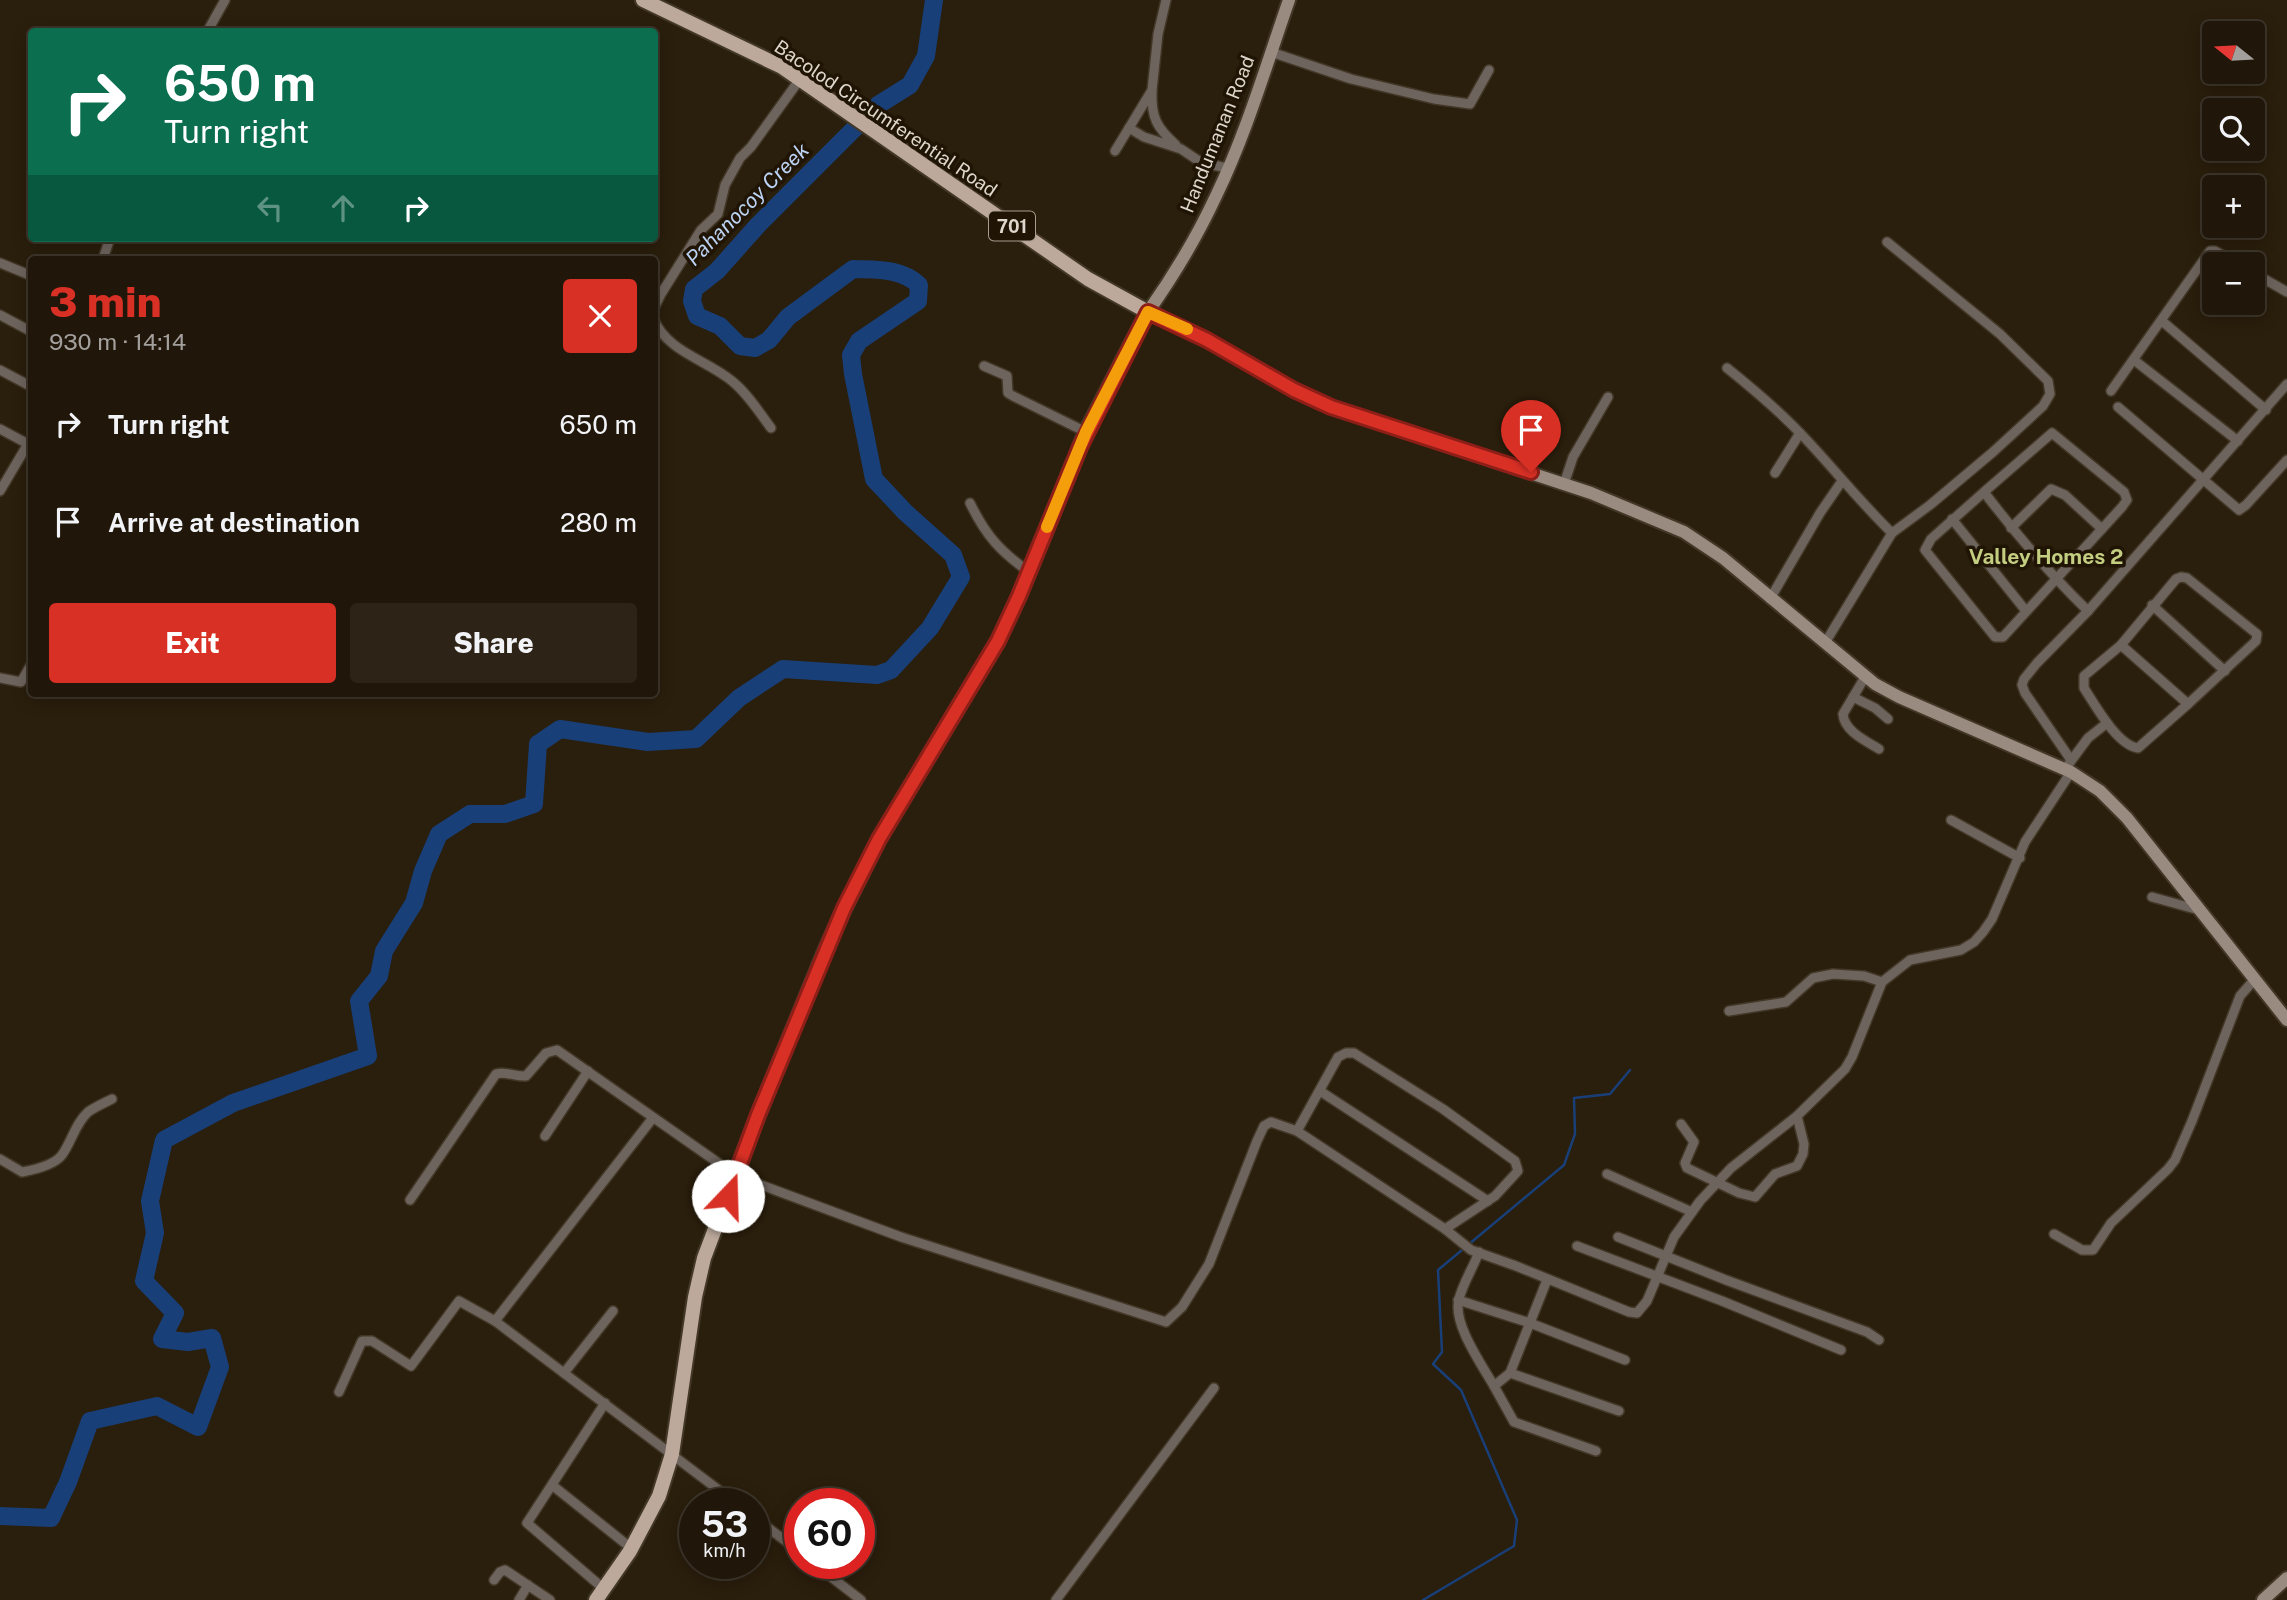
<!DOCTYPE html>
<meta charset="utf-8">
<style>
:root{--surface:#201609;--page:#2d2317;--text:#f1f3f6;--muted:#a29f9c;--line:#3d352a;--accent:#d93025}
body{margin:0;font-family:"Public Sans",sans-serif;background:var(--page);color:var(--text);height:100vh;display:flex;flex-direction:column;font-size:26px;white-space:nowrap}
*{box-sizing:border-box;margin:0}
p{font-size:23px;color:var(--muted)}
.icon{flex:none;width:38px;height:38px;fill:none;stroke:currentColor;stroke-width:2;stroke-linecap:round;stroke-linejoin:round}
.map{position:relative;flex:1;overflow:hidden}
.sheet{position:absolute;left:28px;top:256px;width:630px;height:441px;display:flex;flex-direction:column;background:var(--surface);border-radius:7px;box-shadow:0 4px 18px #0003,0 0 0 2px var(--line)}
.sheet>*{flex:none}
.banner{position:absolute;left:28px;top:28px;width:630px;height:214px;border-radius:7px;box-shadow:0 4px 18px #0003,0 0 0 2px var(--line);background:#0b6e4f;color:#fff;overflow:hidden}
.needle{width:46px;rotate:288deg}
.buttons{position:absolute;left:2202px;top:21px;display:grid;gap:14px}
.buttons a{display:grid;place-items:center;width:63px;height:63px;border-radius:7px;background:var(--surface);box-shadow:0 4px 18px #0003,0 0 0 2px var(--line);font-size:35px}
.speed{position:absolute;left:679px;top:1488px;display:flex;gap:14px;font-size:35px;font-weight:700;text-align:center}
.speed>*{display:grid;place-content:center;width:91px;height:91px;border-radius:50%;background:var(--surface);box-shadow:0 4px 18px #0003,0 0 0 2px var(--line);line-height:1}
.speed small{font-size:18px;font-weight:400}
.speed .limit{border:10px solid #d22;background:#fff;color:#111}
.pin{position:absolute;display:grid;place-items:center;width:60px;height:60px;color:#fff;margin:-72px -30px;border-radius:50% 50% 50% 0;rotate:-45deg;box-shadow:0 0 7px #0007}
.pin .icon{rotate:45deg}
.me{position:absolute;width:77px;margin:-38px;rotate:21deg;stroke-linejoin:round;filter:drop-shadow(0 0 5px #0008)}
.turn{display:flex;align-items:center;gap:24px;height:147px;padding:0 21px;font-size:32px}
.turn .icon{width:91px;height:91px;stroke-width:2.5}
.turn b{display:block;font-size:49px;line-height:60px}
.lanes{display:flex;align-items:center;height:66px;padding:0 21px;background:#0003;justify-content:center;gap:35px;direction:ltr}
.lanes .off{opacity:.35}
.round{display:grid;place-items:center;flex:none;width:74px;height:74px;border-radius:7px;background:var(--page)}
.headline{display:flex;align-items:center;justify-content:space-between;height:119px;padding:0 21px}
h1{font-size:42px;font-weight:800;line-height:52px;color:var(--accent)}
.button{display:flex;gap:14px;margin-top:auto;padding:14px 21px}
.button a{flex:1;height:80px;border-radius:7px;background:var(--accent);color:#fff;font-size:28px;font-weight:800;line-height:80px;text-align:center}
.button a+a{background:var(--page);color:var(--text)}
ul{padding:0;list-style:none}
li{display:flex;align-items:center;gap:21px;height:98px;padding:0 21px}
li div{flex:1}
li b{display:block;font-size:26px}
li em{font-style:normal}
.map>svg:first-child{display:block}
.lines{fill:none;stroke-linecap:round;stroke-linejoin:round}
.stream{stroke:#193f78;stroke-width:2.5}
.river{stroke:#193f78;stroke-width:18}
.street-casing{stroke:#433827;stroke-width:12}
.secondary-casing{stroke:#433827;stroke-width:16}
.primary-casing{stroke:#433827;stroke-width:18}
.street{stroke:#6e645e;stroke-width:9}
.secondary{stroke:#9a8b81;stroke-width:12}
.primary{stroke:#bca99c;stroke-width:14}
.route-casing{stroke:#8d1f18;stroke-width:18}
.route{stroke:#d93025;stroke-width:12}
.slow{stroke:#f59e0b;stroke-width:12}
.labels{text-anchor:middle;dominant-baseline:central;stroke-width:7;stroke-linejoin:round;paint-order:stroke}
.shield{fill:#201504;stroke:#a69d90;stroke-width:2}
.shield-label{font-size:18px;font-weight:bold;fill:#dfd7cc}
.street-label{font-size:19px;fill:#dfd7cc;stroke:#201504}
.water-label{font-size:21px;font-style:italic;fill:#bcd3f5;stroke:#201504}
.neighbourhood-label{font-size:21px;font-weight:bold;fill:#c4ce81;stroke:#201504}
</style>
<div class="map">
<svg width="2287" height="1600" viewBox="0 0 2287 1600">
<rect width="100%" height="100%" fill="#2a1e0c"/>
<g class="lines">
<path class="stream" d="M1423 1600 1514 1546 1517 1520 1461 1390 1433 1364 1442 1352 1438 1270 1564 1165 1575 1134 1574 1098 1610 1094 1630 1070"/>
<path class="river" d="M0 1516 51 1518 68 1482 90 1421 157 1406 198 1427 220 1367 212 1338 188 1342 162 1339 175 1313 144 1281 155 1233 150 1201 164 1140 233 1103 368 1056 359 1001 379 976 384 951 414 903 423 871 439 834 470 814H505L534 804 538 744 560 729 648 742 696 739 739 698 783 669 877 675 891 670 930 628 961 577 953 555 905 512 874 479 853 374 851 355 859 341 918 301 919 285C901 268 877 270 853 269L788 317 769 340 755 348 740 346 720 326 697 316 692 301 694 289 717 271 758 225 878 105 910 85 926 56 934 0"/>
<g class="street-casing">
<g id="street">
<path d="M1166 0 1158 34 1152 90 1129 128 1144 137 1181 149 1202 163 1228 168"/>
<path d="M207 32 225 0"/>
<path d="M1271 52 1351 79 1434 99 1470 104 1489 70"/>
<path d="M1152 91C1151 118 1157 128 1176 145"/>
<path d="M1115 151 1129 128"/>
<path d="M103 259 110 238"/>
<path d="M0 263 32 276"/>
<path d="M2252 272 2287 292"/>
<path d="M654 308 661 294 701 230 718 214 725 185 740 158 751 147 800 79"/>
<path d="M0 315 32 332"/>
<path d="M654 320C668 352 707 360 732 381 748 394 759 412 771 428"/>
<path d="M2162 321 2266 410"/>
<path d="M2134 360 2238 441"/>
<path d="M984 366 1007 376 1008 393 1013 396 1086 432"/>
<path d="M1727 368C1752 388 1777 409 1800 433 1831 465 1859 501 1892 533"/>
<path d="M0 370 32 387"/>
<path d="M2111 391 2210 251H2215L2238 264"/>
<path d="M2118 407 2239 510 2246 505 2287 460"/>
<path d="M0 429 28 444"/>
<path d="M1775 473 1800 433"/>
<path d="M1564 484 1573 457 1608 397"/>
<path d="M0 491 32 437"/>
<path d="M1984 492 1931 539 1925 550 1995 637H2003L2122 507 2127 500 2124 492 2052 433 1984 492C2016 534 2050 574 2088 611"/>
<path d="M970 503C986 536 1000 551 1029 572"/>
<path d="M1952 519 2026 611"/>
<path d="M2011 528 2051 489 2065 495 2102 529"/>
<path d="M1770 599 1820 513 1842 481"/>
<path d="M2152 605 2225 671"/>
<path d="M1825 643 1892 533 1930 505 1993 452 2043 406 2050 394 2048 381 2000 334 1887 242"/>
<path d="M2121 645 2188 704 2138 748C2117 745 2095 705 2084 688V676Z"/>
<path d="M2121 645 2176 579 2181 577 2187 578 2257 634 2256 641 2188 704"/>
<path d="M1865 677 1843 714C1844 731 1866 741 1879 749"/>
<path d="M0 678 21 682 32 663"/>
<path d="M1853 697 1875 708 1888 719"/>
<path d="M2071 760 2025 693 2022 685 2024 679 2037 663 2088 611 2287 384"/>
<path d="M2068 765 2088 738 2107 723"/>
<path d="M1951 820 2020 858"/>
<path d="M2152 897 2199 910"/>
<path d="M1729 1011 1786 1002 1813 978 1833 974 1864 976 1882 982"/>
<path d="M1320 1091 1488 1201"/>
<path d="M1681 1124 1694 1142 1685 1163 1687 1168 1739 1193 1755 1197 1775 1174 1797 1166 1803 1154 1804 1144 1797 1116"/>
<path d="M1297 1131 1338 1057 1346 1053H1354L1443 1109 1515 1161 1518 1171 1495 1196 1445 1229"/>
<path d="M545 1136 588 1071"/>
<path d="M0 1159 22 1172C33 1170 54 1165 62 1155 72 1141 75 1124 88 1112 95 1107 104 1103 112 1099"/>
<path d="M1607 1174 1692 1212"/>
<path d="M410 1200 496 1074C506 1071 516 1077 526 1076L546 1053 557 1050 737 1176 901 1237 1166 1322 1182 1307 1209 1264 1257 1141 1264 1126 1271 1122 1297 1131 1445 1229 1471 1250 1516 1266 1629 1312 1637 1313 1647 1301 1674 1237 1700 1201 1731 1168 1797 1116 1845 1069 1852 1057 1882 982 1910 960 1961 950 1974 942 1983 932 1992 919 2025 842 2071 772"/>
<path d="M2054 1234 2082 1250H2093L2111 1223 2168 1169 2175 1160 2192 1121 2240 996 2254 980"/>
<path d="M1618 1237 1726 1280 1867 1332 1879 1340"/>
<path d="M1577 1246 1722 1301 1841 1350"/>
<path d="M1479 1252C1473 1268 1463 1283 1459 1299 1452 1323 1482 1365 1494 1386L1510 1373 1547 1280"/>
<path d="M1458 1300 1530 1323 1625 1360"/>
<path d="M495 1321 652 1119"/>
<path d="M564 1373 613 1311"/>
<path d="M1510 1373 1619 1411"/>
<path d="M1494 1386 1514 1422 1596 1451"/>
<path d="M339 1392 362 1341H372L411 1366 459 1301 495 1321 736 1503"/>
<path d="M552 1485 631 1548"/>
<path d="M754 1517 800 1552"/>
<path d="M813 1563 861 1600"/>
<path d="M494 1580 500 1572 505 1570 550 1600"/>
<path d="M604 1589 527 1523 605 1403"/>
<path d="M519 1600 528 1585"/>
<path d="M1056 1600 1214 1388"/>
</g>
</g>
<g class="secondary-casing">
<g id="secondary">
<path d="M1289 0C1266 66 1246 134 1216 196 1197 237 1174 275 1148 312 1212 338 1268 380 1331 407L1591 493 1684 532 1723 558 1875 684 1899 697 2071 772 2100 791 2127 818 2287 1020"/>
<path d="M2263 1600 2287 1578"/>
</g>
</g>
<g class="primary-casing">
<path id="primary" d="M596 1600 630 1551 659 1496 672 1454 695 1297 704 1258 758 1115 826 949 844 909 879 839 998 641 1019 596 1086 432 1148 312 1088 279 782 67 643 0"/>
</g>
<use href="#street" class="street"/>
<use href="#secondary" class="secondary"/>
<use href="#primary" class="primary"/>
</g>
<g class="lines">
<g class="route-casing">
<path id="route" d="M728 1196 758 1115 844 908 879 839 998 641 1019 596 1080 447 1148 312 1207 340 1294 390 1331 407 1531 472"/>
</g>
<use href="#route" class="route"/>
<path class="slow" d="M1047 527 1086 432 1148 312 1187 329"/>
</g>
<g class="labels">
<rect class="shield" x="989" y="211.5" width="46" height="29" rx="5"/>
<g class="shield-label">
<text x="1012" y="226">701</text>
</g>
<g class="street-label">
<text transform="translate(886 118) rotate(34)">Bacolod Circumferential Road</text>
<text transform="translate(1217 134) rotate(-68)">Handumanan Road</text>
</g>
<g class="water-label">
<text transform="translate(747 204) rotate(-45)">Pahanocoy Creek</text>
</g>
<g class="neighbourhood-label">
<text x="2046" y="556">Valley Homes 2</text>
</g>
</g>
</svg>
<div class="buttons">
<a><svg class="needle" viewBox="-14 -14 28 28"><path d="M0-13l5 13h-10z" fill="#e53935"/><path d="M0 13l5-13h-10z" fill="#a29f9c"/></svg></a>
<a><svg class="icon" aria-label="search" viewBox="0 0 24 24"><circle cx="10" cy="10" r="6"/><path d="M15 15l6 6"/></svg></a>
<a>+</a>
<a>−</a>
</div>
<div class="speed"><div>53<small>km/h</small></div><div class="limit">60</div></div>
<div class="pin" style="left:1531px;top:472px;background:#d93025"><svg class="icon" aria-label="arrive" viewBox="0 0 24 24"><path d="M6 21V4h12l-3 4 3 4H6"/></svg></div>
<svg class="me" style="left:728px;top:1196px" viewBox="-20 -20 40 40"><circle r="19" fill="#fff"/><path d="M0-13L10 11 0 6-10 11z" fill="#d93025"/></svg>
<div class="banner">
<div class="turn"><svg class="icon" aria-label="right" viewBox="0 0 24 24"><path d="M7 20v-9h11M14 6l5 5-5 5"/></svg><div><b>650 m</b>Turn right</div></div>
<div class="lanes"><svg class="icon off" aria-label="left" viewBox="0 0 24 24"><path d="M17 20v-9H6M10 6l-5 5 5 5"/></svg><svg class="icon off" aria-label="ahead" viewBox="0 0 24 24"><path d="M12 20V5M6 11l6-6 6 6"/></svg><svg class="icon" aria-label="right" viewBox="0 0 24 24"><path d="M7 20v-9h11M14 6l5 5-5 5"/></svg></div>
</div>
<section class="sheet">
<div class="headline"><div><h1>3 min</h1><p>930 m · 14:14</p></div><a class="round" style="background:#d93025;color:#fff"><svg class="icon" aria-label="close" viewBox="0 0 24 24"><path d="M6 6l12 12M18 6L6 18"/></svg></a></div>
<ul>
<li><svg class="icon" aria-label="right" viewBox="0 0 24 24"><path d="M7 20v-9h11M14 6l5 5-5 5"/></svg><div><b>Turn right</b></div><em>650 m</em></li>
<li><svg class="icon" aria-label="arrive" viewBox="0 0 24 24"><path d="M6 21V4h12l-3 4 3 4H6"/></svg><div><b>Arrive at destination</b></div><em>280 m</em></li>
</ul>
<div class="button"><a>Exit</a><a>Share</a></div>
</section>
</div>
